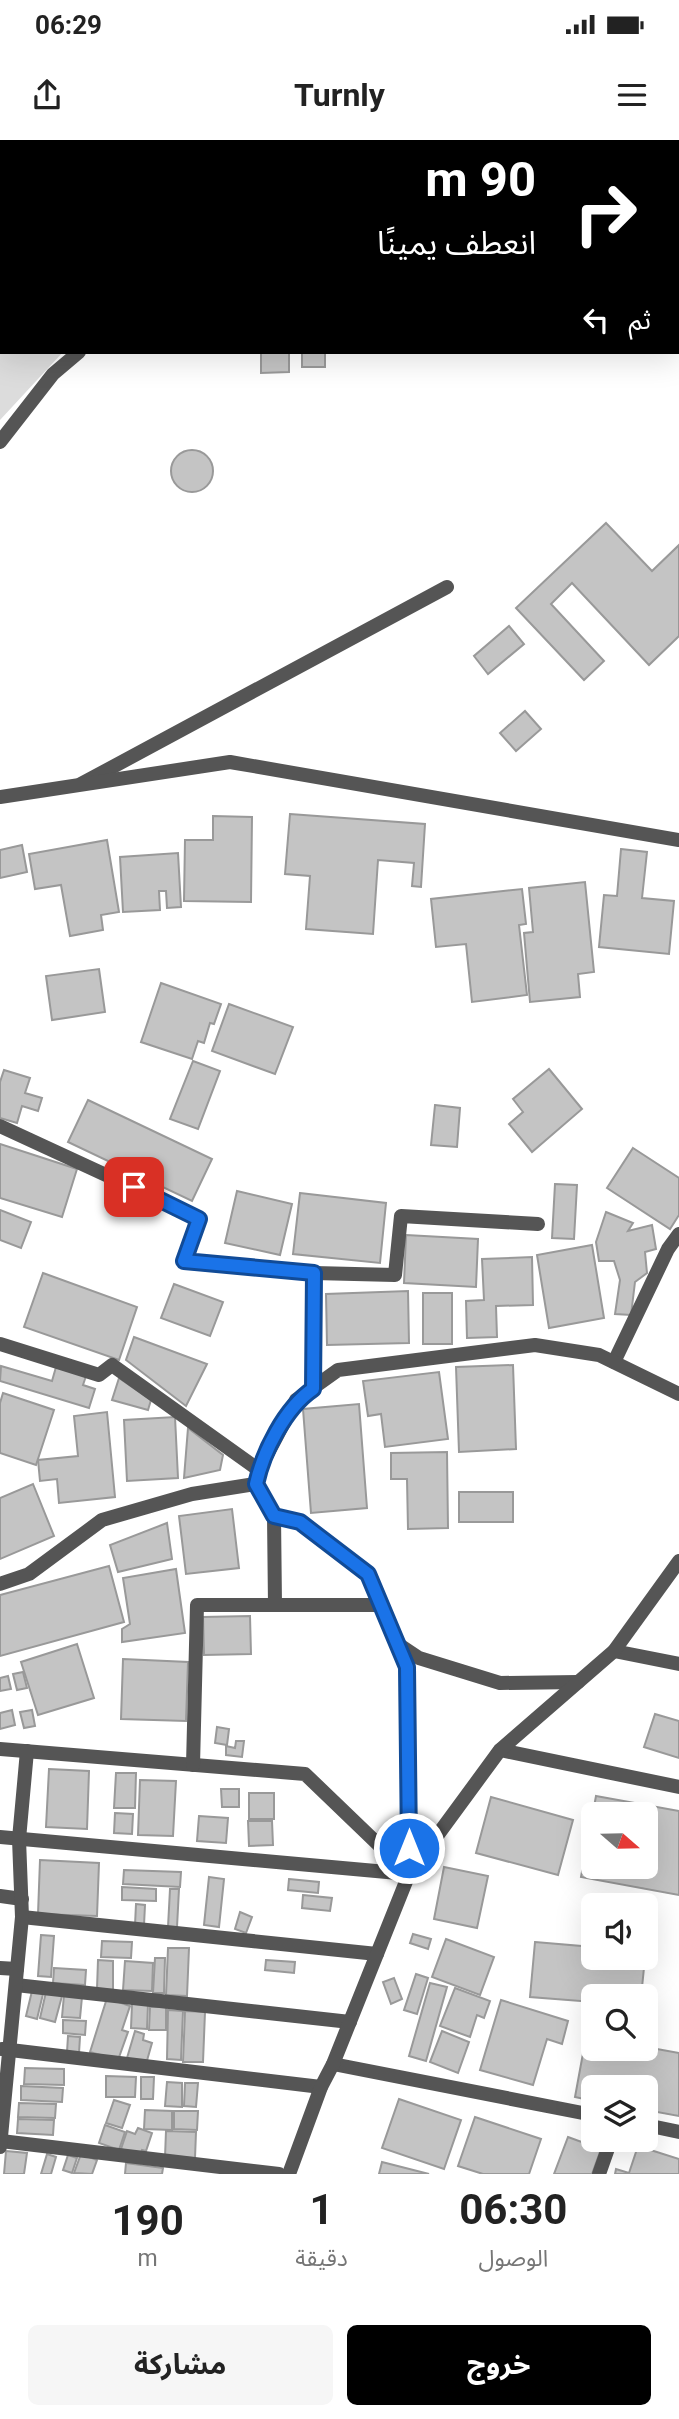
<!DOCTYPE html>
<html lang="ar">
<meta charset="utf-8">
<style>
:root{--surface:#fff;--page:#f6f6f6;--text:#222;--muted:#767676;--accent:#000}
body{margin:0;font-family:Roboto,"Noto Sans Arabic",sans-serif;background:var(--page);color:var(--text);direction:rtl;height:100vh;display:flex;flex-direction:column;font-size:26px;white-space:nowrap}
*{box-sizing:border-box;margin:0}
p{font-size:23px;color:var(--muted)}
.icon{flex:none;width:38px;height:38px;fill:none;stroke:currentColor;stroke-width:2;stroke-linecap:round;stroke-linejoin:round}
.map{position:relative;height:2034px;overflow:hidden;direction:ltr}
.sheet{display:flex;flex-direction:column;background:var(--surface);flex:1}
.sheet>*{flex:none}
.hud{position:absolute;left:0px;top:0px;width:679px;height:214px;box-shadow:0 7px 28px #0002;direction:rtl;background:#000;color:#fff;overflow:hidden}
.needle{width:46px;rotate:110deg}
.controls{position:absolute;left:581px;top:1662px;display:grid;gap:14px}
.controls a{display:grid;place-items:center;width:77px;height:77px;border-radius:10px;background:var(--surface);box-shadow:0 7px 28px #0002;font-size:35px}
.pin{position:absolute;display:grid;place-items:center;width:60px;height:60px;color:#fff;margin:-30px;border-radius:14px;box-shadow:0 4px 10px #0006}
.me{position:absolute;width:77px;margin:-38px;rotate:0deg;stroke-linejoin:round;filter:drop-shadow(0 0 5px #0008)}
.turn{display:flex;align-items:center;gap:24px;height:147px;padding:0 28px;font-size:32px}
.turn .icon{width:91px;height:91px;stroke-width:2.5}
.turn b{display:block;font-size:49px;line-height:60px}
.then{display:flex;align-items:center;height:66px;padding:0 28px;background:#0003;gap:14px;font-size:26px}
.eta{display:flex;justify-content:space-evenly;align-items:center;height:119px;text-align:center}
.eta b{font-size:42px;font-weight:700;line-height:49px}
.primary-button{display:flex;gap:14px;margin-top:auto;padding:14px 28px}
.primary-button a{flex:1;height:80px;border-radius:10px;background:var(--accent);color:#fff;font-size:28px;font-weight:700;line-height:80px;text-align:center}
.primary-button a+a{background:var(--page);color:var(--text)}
.status{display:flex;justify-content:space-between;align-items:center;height:49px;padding:0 35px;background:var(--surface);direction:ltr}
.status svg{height:19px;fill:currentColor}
header{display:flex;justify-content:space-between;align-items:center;height:91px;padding:0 28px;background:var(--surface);font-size:32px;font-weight:700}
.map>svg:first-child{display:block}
.green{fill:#dcdcdc}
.building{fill:#c4c4c4;stroke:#999;stroke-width:2;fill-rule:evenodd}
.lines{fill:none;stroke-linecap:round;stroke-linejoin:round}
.service{stroke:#555;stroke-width:14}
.minor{stroke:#555;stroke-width:14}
.route-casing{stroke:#114b97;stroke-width:18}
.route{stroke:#1a73e8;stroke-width:12}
</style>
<div class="status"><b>06:29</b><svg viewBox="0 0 49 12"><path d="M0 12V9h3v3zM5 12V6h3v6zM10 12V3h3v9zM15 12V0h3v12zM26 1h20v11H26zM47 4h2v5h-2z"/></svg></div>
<header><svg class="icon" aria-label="menu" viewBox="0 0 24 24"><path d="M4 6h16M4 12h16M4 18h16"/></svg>Turnly<svg class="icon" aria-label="share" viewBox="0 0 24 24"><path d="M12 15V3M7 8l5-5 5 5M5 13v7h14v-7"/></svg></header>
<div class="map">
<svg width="679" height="2034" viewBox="0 0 679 2034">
<rect width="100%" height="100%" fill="#fff"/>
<path class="green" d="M0 0 177 2H2V212H63L0 280Z"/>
<g class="building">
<path d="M469 0H565L467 2Z"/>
<path d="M261 212H289V232L261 233Z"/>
<rect x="302" y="212" width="23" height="15"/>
<circle cx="192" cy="331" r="21"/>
<path d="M606 383 652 431 679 405V496L649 525 572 443 551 464 604 521 584 540 516 468Z"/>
<path d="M509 486 524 504 488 534 474 516Z"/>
<path d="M525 571 541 589 516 611 500 593Z"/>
<path d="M290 674 425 684 421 747 412 746 414 723 378 720 373 794 306 789 310 736 285 734Z"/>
<path d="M213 676 252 677 251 762 184 761 185 700H213Z"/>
<path d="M107 700 119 772 101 775 103 790 70 796 61 745 35 749 29 714Z"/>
<path d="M22 705 27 732 0 738V710Z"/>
<path d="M621 709 647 712 642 758 674 761 669 814 599 807 604 755 617 756Z"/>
<path d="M178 713 181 767 167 768 166 751H159L160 770 123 772 120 717Z"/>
<path d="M585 742 594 832 578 834 580 857 530 862 524 793 533 792 529 748Z"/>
<path d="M522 749 526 784 519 785 527 855 472 862 466 804 436 807 431 759Z"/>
<path d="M99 829 105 872 52 880 46 836Z"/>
<path d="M161 843 221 864 214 884 210 883 204 903 198 901 192 919 141 902Z"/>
<path d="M229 864 293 887 275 934 212 911Z"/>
<path d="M193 921 220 931 198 989 170 979Z"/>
<path d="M549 929 582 969 532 1012 509 984 523 972 513 959Z"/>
<path d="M4 930 30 938 25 953 42 958 38 971 22 966 17 983 0 978V942Z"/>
<path d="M88 960 212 1019 192 1061 68 1002Z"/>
<path d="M435 965 460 968 457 1007 431 1005Z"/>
<path d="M0 1004 77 1029 62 1077 0 1058Z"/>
<path d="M633 1008 679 1038V1075L670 1089 607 1048Z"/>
<path d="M555 1044 577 1045 574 1099 552 1098Z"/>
<path d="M237 1051 292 1064 280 1115 225 1103Z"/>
<path d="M300 1053 386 1063 380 1123 293 1114Z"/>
<path d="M0 1070 31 1082 21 1108 0 1100Z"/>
<path d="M606 1072 633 1083 628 1091 652 1085 656 1109 645 1112 647 1133 635 1142 631 1175 615 1174 620 1140 614 1121H599L596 1102Z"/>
<path d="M406 1095 478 1099 476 1147 404 1143Z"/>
<path d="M592 1105 604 1178 549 1188 537 1115Z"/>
<path d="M532 1117 533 1165 496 1166 497 1197 467 1198 466 1161 484 1160 482 1119Z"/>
<path d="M43 1133 137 1167 119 1220 24 1187Z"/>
<path d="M174 1144 223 1162 210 1196 161 1178Z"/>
<path d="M408 1151 409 1203 327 1205 326 1154Z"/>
<rect x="423" y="1153" width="29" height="51"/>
<path d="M134 1197 207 1224 186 1266 126 1220Z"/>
<path d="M513 1225 516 1309 459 1312 456 1227Z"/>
<path d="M1 1226 52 1241 56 1227 86 1236 83 1245 95 1249 89 1268 0 1241Z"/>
<path d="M439 1232 448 1299 385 1307 381 1274 368 1276 363 1241Z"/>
<path d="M119 1238 151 1260 148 1270 112 1260Z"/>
<path d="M3 1253 54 1270 36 1325 0 1313V1263Z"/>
<path d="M359 1264 367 1368 311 1373 303 1269Z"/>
<path d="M107 1272 115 1357 59 1363 57 1339 40 1341 38 1320 78 1316 74 1276Z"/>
<path d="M175 1277 178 1338 127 1341 124 1280Z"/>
<path d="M188 1288 223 1315 220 1330 184 1338Z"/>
<path d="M447 1312 448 1388 408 1389 407 1339H391V1313Z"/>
<path d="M33 1344 54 1396 0 1419V1358Z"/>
<rect x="459" y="1352" width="54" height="30"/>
<path d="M232 1369 239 1428 186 1434 179 1376Z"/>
<path d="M167 1383 172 1419 118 1432 110 1405Z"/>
<path d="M109 1426 124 1482 0 1516V1455Z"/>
<path d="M176 1429 185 1493 122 1502V1489L130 1484 123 1438Z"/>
<path d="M250 1476 251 1514 204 1515 203 1477Z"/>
<path d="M77 1504 94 1558 38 1575 21 1522Z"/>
<path d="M123 1519 188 1522 186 1581 121 1579Z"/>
<path d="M23 1532 27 1548 17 1550 13 1534Z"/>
<path d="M8 1536 11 1549 0 1551V1538Z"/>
<path d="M12 1570 15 1585 0 1589V1573Z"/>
<path d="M32 1570 35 1586 24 1588 20 1572Z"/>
<path d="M655 1574 679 1581V1618L644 1607Z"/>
<path d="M217 1587 229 1589 227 1605 215 1603Z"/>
<path d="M236 1601H244L242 1617 226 1615V1606L235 1608Z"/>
<path d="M49 1629 89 1631 87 1689 46 1687Z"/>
<path d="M116 1633H136L135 1668H114Z"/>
<path d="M140 1640 176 1641 173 1696 138 1695Z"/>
<path d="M221 1649H239V1667H222Z"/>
<rect x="249" y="1653" width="25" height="26"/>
<path d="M596 1656 679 1671V1755L581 1737ZM593 1675H646V1727H593Z"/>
<path d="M491 1657 573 1680 558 1735 476 1713Z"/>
<path d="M115 1673 133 1674 132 1694 114 1693Z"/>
<path d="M199 1676 228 1678 226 1703 197 1701Z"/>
<path d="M248 1681H272L273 1705 249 1706Z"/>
<path d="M40 1720 99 1723 97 1776 38 1774Z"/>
<path d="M444 1727 488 1736 477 1788 434 1779Z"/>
<path d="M124 1730 181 1732 180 1747 123 1744Z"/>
<path d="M209 1737 224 1739 219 1787 204 1785Z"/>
<path d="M289 1739 319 1742 318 1753 288 1750Z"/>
<path d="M122 1747 156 1749V1761L122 1760Z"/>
<path d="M170 1749H179L177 1787H168Z"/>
<path d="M303 1755 332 1758 330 1771 302 1768Z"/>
<path d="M136 1764 145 1765 144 1785H135Z"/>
<path d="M240 1772 252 1777 246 1793 235 1789Z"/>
<path d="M413 1794 431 1799 428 1809 410 1803Z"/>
<path d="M41 1795 54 1796 51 1837 38 1836Z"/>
<path d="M446 1799 494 1817 480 1855 432 1837Z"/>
<path d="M102 1801 132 1802 131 1818 101 1817Z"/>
<path d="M535 1802 593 1807V1818H645L641 1857H593V1862L530 1857Z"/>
<path d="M168 1808H189L187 1856 166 1855Z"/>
<path d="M155 1818H165L164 1853H153Z"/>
<path d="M98 1820 113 1821V1850L97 1849Z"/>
<path d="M266 1820 295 1822 294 1833 265 1830Z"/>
<path d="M125 1821 153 1823 152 1851 123 1850Z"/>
<path d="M54 1828 86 1830 85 1845 53 1843Z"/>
<path d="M416 1834 428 1838 417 1874 404 1870Z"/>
<path d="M394 1838 402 1859 391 1864 383 1842Z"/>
<path d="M430 1843 447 1847 426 1921 409 1916Z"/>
<path d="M455 1848 490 1861 484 1878 477 1875 470 1897 440 1886Z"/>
<path d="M32 1851 43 1854 37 1879 26 1876Z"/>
<path d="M46 1852 62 1856 55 1882 40 1878Z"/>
<path d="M64 1855 82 1857 80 1878 62 1877Z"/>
<path d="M107 1858 130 1866 122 1890 128 1892 118 1920 90 1912Z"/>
<path d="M501 1860 568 1881 562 1904 547 1899 533 1945 480 1930Z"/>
<path d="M132 1864H148L147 1889 131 1888Z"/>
<path d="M150 1867H166V1890H149Z"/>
<path d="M168 1870 183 1871 181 1920 167 1919Z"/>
<path d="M185 1871 205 1872 203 1922H183Z"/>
<path d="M63 1880 86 1881 85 1895 63 1893Z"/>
<path d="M135 1891 144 1894 143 1900 152 1903 146 1924 127 1918Z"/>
<path d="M442 1891 469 1902 458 1933 430 1922Z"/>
<path d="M68 1896 80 1897 79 1913 67 1912Z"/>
<path d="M586 1897 593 1898V1909L646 1907 679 1913V1976L646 1970V1948H593V1961L575 1957Z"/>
<path d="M25 1928 64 1929V1945L24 1944Z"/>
<path d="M106 1936 136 1937 135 1957H106Z"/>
<path d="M141 1937H154L153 1959H141Z"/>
<path d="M167 1942 182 1943V1967L165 1966Z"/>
<path d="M185 1943H198L196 1967 184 1966Z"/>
<path d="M21 1946 63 1948 62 1962 21 1960Z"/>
<path d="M399 1959 461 1980 444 2029 382 2008Z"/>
<path d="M114 1960 130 1965 122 1988 106 1983Z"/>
<path d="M19 1963 56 1964 55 1978 18 1977Z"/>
<path d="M145 1970 172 1971V1990L144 1989Z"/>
<path d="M174 1971H198L197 1990 174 1989Z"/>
<path d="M475 1977 541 1999 529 2034H483L458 2026Z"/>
<path d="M18 1979 54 1980 53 1995 17 1993Z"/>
<path d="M105 1985 125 1992 119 2010 99 2003Z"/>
<path d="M138 1988 152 1993 146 2011 142 2010 140 2016 121 2009 127 1991 135 1994Z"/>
<path d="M166 1991 196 1992 195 2018 165 2017Z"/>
<path d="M568 1997 601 2009 592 2034H554Z"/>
<path d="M638 2006 679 2019V2034H615L616 2029 629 2033Z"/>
<path d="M6 2011 27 2013 24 2034H4Z"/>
<path d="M47 2014 56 2017 51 2034H41Z"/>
<path d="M81 2014 97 2020 92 2034 74 2033Z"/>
<path d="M68 2015 77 2018 72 2033 63 2030Z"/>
<path d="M382 2022 429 2034H379Z"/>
<path d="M126 2023 163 2028 162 2034H125Z"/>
</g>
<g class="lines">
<g class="service">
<path d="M205 0 206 2"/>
<path d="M0 302 53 234 79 212"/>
<path d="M81 644 447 447"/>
<path d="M614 1222 668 1109 679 1094"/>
<path d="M274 1376 275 1465"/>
<path d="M614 1511 679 1524"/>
<path d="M16 1845 350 1882"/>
<path d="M599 2034 611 2000"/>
</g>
<g class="minor">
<path d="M0 657 230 622 679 700"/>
<path d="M0 986 199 1078 184 1121 314 1133 312 1249"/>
<path d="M314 1133 395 1135 401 1076 538 1084"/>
<path d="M0 1204 99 1235 112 1225 259 1330"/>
<path d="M255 1344 259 1330 296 1260 338 1230 535 1205 599 1215 679 1254"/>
<path d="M0 1444 29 1434 102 1380 192 1354 255 1344 274 1376 300 1382 368 1434 407 1527 409 1734"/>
<path d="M398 1504 419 1518 500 1543 578 1542"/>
<path d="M0 1609 305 1634 409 1734"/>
<path d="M500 1610 679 1647"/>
<path d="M193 1625 197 1465H381"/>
<path d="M0 1697 409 1734"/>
<path d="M0 1756 22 1759"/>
<path d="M22 1777 377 1814"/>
<path d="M0 1828 17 1829"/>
<path d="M2 1909 321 1947"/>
<path d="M333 1924 593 1975"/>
<path d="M646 1985 679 1992"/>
<path d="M1 2001 279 2034"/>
<path d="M0 2007 22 1777 19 1699 27 1611"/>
<path d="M289 2034 321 1947 333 1924 409 1734 500 1610 614 1511 679 1421"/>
</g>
</g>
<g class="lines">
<g class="route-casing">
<path id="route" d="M134 1047 199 1079 184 1121 314 1133 313 1249C285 1268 263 1312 256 1344L274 1376 300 1382 368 1434 407 1527 409 1708"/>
</g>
<use href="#route" class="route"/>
</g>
</svg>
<div class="controls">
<a><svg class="needle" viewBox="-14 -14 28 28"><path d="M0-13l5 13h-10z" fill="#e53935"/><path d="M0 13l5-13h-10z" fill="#767676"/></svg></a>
<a><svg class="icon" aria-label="sound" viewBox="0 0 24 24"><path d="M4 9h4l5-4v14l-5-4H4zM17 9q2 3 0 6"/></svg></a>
<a><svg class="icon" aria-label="search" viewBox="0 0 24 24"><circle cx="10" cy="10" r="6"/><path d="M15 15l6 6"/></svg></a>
<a><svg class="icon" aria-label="layers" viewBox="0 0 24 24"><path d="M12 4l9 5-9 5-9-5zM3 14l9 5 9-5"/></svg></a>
</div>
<div class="pin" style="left:134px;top:1047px;background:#d93025"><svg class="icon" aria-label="arrive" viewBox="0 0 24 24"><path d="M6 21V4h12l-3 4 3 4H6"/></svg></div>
<svg class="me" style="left:409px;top:1708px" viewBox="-20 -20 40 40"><circle r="17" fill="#1a73e8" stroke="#fff" stroke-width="3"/><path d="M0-11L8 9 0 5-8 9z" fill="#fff"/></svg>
<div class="hud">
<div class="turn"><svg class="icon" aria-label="right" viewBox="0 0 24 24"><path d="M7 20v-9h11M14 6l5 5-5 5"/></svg><div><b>90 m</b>انعطف يمينًا</div></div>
<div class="then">ثم<svg class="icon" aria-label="left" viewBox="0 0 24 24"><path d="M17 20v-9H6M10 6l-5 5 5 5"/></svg></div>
</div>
</div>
<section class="sheet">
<div class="eta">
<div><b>06:30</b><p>الوصول</p></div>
<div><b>1</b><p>دقيقة</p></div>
<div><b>190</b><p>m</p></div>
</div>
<div class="primary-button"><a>خروج</a><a>مشاركة</a></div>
</section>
